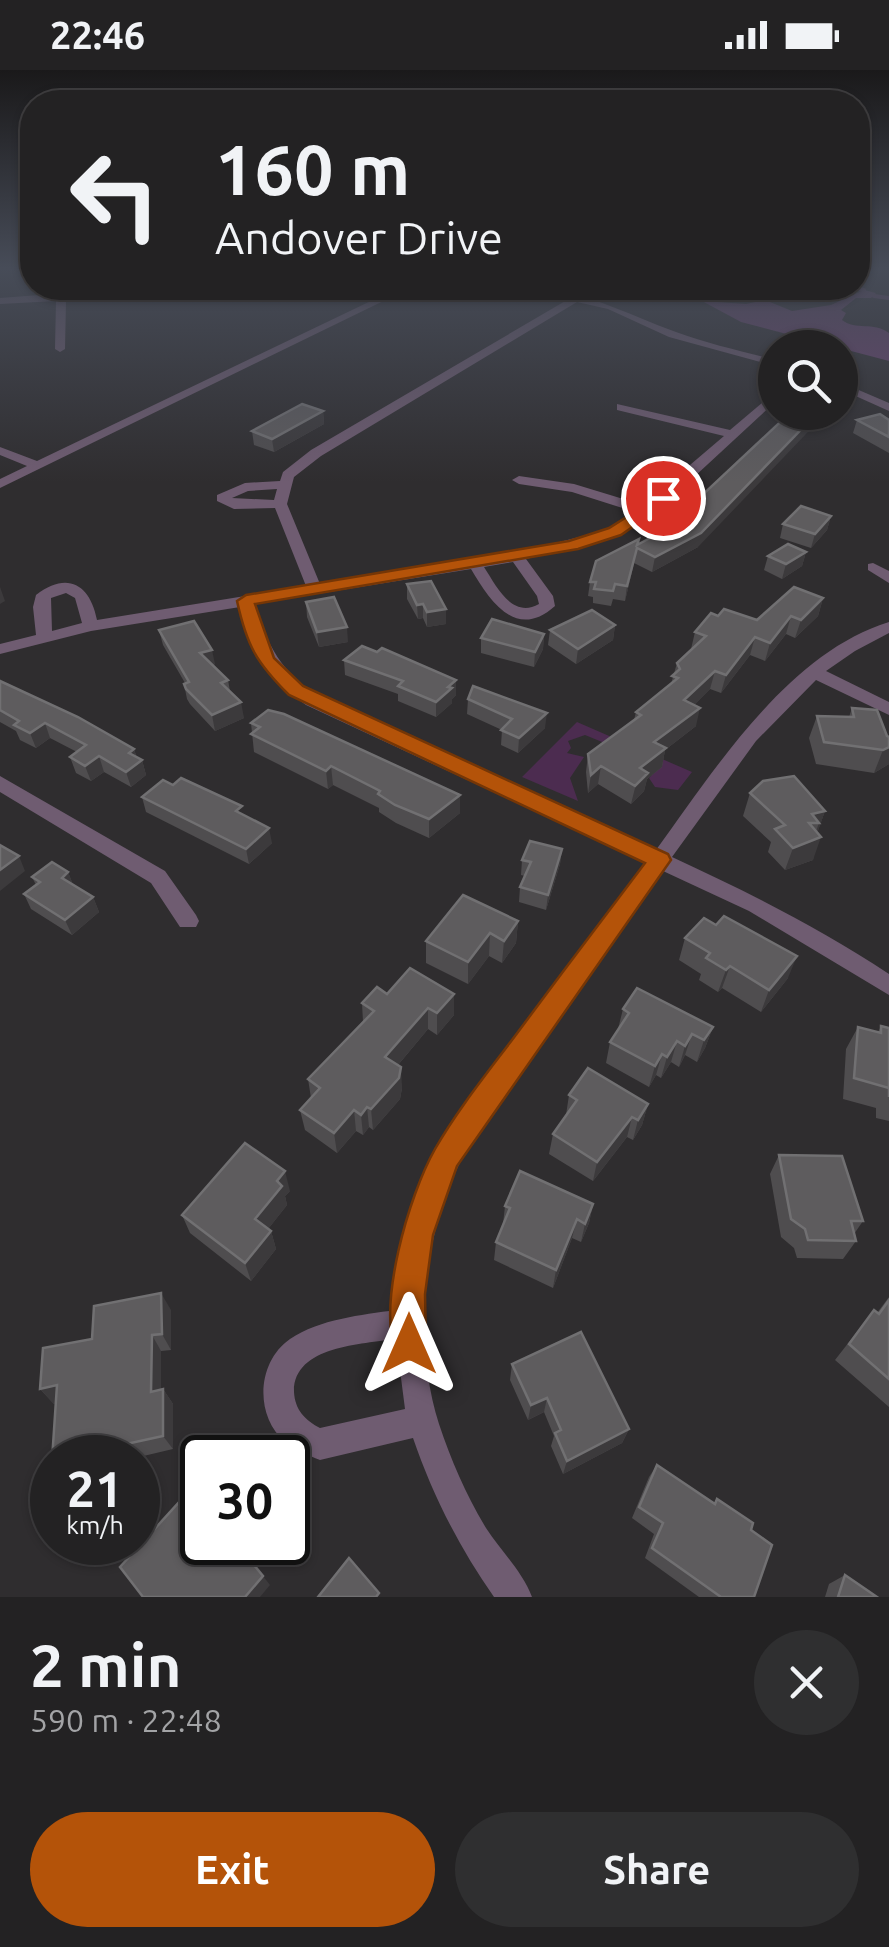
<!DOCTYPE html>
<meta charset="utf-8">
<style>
:root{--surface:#232223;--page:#2f2f30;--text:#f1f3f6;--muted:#a3a4a6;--line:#403f41;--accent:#b45309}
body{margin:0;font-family:Ubuntu,sans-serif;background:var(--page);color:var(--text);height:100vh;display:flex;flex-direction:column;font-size:38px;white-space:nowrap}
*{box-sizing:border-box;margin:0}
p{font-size:32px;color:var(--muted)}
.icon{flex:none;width:55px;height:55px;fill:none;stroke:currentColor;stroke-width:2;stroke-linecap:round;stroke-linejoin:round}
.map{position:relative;height:1527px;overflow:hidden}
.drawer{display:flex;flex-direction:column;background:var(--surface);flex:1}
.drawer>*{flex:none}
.guide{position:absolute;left:20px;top:20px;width:850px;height:210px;border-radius:40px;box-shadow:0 2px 8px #0004,0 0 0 2px var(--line);background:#232223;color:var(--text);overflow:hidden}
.buttons{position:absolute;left:758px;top:260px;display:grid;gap:20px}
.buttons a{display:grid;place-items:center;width:100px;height:100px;border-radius:50%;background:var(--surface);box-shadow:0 2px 8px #0004,0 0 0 2px var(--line);font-size:50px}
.speed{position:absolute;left:30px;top:1365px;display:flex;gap:20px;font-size:50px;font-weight:700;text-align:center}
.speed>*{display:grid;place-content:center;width:130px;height:130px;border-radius:50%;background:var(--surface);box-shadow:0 2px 8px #0004,0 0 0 2px var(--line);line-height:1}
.speed small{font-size:25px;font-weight:400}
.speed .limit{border:5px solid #111;border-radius:15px;background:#fff;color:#111}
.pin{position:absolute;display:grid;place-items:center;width:85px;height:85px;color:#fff;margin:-42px;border:5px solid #fff;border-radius:50%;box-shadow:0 2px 10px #0007}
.me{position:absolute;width:110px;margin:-55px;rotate:0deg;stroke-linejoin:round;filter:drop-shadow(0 0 8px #0008)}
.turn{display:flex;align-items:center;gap:35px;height:210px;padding:0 30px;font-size:45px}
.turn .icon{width:130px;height:130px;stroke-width:2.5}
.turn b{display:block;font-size:70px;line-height:85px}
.round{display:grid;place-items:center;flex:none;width:105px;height:105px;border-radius:52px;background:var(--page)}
.head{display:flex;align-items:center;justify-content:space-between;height:170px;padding:0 30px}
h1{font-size:60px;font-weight:700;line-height:75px}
.primary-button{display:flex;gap:20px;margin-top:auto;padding:20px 30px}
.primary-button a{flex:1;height:115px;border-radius:60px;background:var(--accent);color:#fff;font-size:40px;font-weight:700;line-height:115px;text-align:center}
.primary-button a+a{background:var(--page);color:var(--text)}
.status{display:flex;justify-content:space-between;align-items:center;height:70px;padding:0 50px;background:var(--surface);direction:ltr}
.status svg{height:28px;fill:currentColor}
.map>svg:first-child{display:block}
.green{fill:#4c2c50}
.water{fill:#6c4371}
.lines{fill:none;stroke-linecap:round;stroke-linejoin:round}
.stream{stroke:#6c4371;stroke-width:4}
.minor{fill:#6f5c71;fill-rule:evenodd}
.wall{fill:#4f4d4f}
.shaded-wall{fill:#3c3a3c}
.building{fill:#5e5c5e;stroke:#717072;stroke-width:2.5}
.route{fill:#b45309;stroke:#753606;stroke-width:2.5}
</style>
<div class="status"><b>22:46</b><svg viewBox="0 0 49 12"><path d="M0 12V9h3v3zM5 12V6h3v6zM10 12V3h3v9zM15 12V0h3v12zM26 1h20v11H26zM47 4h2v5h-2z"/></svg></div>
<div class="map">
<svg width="889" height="1527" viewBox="0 0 889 1527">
<rect width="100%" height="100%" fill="#2f2d2f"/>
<path class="green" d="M577 652 692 702 678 720 655 717 649 708 661 696 585 665 568 671 571 678 567 683 584 687 570 708 578 731 522 707Z"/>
<path class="water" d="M864 220 876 223 871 228H856L841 240 846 243 842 250C856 261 873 251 889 263V291L741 252 702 231 746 234 765 230 792 241 831 235Z"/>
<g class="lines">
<g class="stream">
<path d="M683 218 715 225V230"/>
<path d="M854 218 864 220"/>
<path d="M874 226 889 228"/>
</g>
<g class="minor">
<path d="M132 218H158L66 231 65 279 60 282 55 279 56 231 0 234V228Z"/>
<path d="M398 218H410L0 418V409L27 396 0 385V377L37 391Z"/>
<path d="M527 218C581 218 626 244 676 262 708 274 742 281 775 290V296L669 267 608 239 577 232 321 386 294 407 287 434 320 514 517 483 610 459 635 442 572 422 519 414 512 410 519 406 574 414 643 435 724 366 617 340V334L730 360 775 322V332L668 431 620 465 526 489 553 526 555 536C516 571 490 531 471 499L255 534C266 575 283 603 318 627L656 780C715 699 788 583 889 552V563L855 581 826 601 889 632V645L816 610 756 671 672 787C748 822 819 858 889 904V925L749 841 663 801C621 861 577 920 534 980 506 1019 476 1057 456 1101 421 1178 414 1274 439 1354 451 1390 466 1425 486 1458 501 1481 522 1501 532 1527H494C459 1477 433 1426 413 1368L320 1390C308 1385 295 1381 285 1372 254 1345 257 1292 290 1269 320 1249 361 1245 396 1240 396 1126 466 1033 531 946 570 895 609 845 646 793L306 635C270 610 250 579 240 537L91 561 0 584V574L36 565 33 537 36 525C67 501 90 514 97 550L306 516 275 438 234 439 217 431V425L245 413 280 411 283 402 311 380 567 230ZM277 419 274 430 232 428 248 421ZM513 492 537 526 539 534C512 549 497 517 484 497ZM66 523 75 528 82 553 52 561 51 528ZM396 1269 405 1339 320 1358C305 1350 295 1340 294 1322 293 1276 362 1274 396 1269Z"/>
<path d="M840 312 889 333V341L840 319Z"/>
<path d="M873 493 889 501V513L868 500V494Z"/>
<path d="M0 706 165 801 196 845 199 851 196 857H180L151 813 0 722Z"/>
</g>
</g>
<g class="wall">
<path d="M323 341 324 354 274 382 254 375 252 361Z"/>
<path d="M857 350H889V383L853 363Z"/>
<path d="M831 446 827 460 811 478 780 468 783 454Z"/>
<path d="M638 475 698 477 652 502 634 493 625 531 613 529 611 536 593 533V527L588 526 590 512Z"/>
<path d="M806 482 802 496 782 509 764 500 768 486Z"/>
<path d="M407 514 446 554 427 557 423 548 418 549 407 529Z"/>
<path d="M823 528 818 546 795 568 786 564 765 591 750 585 721 623 710 619 694 635 696 656 665 680 662 697 647 709 644 721 631 734 598 714 588 723 586 702 588 684 634 650 636 642 671 614 677 593 691 579 695 562 718 546 757 550Z"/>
<path d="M306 532 348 572 319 577 307 547Z"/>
<path d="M615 555 613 570 576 594 548 575 550 560Z"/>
<path d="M159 560 215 594 213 595 228 610 230 621 244 648 215 661 190 634 187 629 184 614 185 613 163 575Z"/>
<path d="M544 564 543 579 534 597 481 583V568Z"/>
<path d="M344 590 456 625 452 629V633L436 647 398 631V624L345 605Z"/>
<path d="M0 611 134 679 137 688 142 690 146 705 131 717 104 702 91 711 76 703 70 687 77 682 50 668 36 678 20 670 16 661 0 652Z"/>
<path d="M468 629 545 658 518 683 501 675 502 660 467 644Z"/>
<path d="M852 638 889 667V694L874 703 816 694 809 668 817 646 849 647Z"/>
<path d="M251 653 460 725V743L429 768 396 753 379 742V738L333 715 328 719 254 682Z"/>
<path d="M750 723 825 741 817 763 813 790 785 800 768 782 771 772 743 746Z"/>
<path d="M142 727 244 745 272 773 249 794 146 742Z"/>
<path d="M562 779 560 794 546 840 519 832 520 817 525 806 521 805 522 790Z"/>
<path d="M68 802 73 815 93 827 99 842 72 865 31 839 24 824 36 815 32 807Z"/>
<path d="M518 851 516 873 502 893 489 886 468 914 426 893V871Z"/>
<path d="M685 868 788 908 761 942 722 918 718 922 699 910 701 904 679 890Z"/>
<path d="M387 924 454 945 437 965 428 959 398 995 402 1018 400 1029 373 1060 369 1057 363 1065 356 1061 337 1083 305 1060 300 1040 311 1028 308 1009 363 952 362 933Z"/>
<path d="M623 939 713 957 705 978 697 992 685 985 679 997 671 992 661 1008 656 1005 649 1017 606 993 610 972 618 959Z"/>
<path d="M881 956 889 958V1051L876 1048V1038L843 1029 846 979 858 957 878 962Z"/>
<path d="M569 1025 648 1034 642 1055 633 1070 627 1067 593 1111 549 1084 553 1064 566 1045Z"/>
<path d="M779 1085 863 1151 854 1164 856 1171 843 1189 797 1188 794 1178 781 1167 770 1104Z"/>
<path d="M290 1121 285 1126 287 1135 268 1159 271 1161 276 1179 251 1211 190 1163 182 1145Z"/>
<path d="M593 1134 589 1153 581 1172 572 1168 553 1218 494 1190 496 1172 503 1154 505 1136Z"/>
<path d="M889 1227V1337L835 1290 874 1240 877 1243Z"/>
<path d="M171 1240V1280L161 1281V1320L163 1319 173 1334V1379L135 1388H62L55 1333 54 1334 40 1319 92 1269Z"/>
<path d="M512 1294 629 1359 622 1373 563 1404 551 1376 554 1366 544 1342 528 1350 510 1310Z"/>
<path d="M657 1395 714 1433 717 1429 751 1460 754 1527H699L645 1488 654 1464 632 1448 649 1407Z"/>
<path d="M845 1505 877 1527H825L829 1514Z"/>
</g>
<g class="shaded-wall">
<path d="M323 341 324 354 274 382 272 369Z"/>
<path d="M818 342H827L698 477 652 502 655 487Z"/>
<path d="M831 446 827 460 811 478 815 464Z"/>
<path d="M637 478 634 493 625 531 627 516Z"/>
<path d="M806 482 802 496 782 509 786 494Z"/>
<path d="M0 517 5 531 0 534Z"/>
<path d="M823 528 818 546 795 568 801 550Z"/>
<path d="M423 534V548L418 549 417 535Z"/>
<path d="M446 539V554L427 557V542Z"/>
<path d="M791 546 786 564 765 591 770 573Z"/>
<path d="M615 555 613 570 576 594 578 579Z"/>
<path d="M347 557 348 572 319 577 317 562Z"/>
<path d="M544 564 543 579 534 597 535 582Z"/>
<path d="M755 567 750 585 721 623 726 605Z"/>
<path d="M212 580 215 594 203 598 200 583Z"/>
<path d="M715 601 710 619 681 649 684 630Z"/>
<path d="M456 610V625L452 629V633L436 647V632Z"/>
<path d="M241 632 244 648 215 661 212 645Z"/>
<path d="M700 638 696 656 665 680 662 697 647 709 644 721 631 734 640 698 654 672Z"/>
<path d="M547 643 545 658 518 683 519 668Z"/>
<path d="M45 653 50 668 36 678 30 663Z"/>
<path d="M889 677V694L874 703 883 680Z"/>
<path d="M134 679 138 693 142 690 146 705 131 717 126 702 129 683Z"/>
<path d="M99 686 104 702 91 711 85 696Z"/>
<path d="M331 696 333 715 328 719 326 701Z"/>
<path d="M601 696 598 714 588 723 591 705Z"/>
<path d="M460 725V743L429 768V749Z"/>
<path d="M825 741 817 764H815L819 753 812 744Z"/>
<path d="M269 758 272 773 249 794 246 779Z"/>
<path d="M821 767 813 790 785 800 793 778Z"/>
<path d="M562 779 560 794 546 840 548 825Z"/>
<path d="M19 786 25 801 0 821V800Z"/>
<path d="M68 802 74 817 62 808Z"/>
<path d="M93 827 99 842 72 865 65 850Z"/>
<path d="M518 851 516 873 502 893 504 871Z"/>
<path d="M490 863 489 886 468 914V892Z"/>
<path d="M797 886 788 908 761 942 769 920Z"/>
<path d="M730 896 722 918 718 922 726 900Z"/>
<path d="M454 924V945L437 965V943Z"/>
<path d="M428 938V959L387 1008 385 987Z"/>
<path d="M713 957 705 978 697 992 704 970Z"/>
<path d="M692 964 685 985 679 997 685 976Z"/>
<path d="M677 971 671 992 661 1008 667 987Z"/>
<path d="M662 984 656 1005 649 1017 655 996Z"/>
<path d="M401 997 402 1018 400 1029 373 1060 371 1039Z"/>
<path d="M648 1034 642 1055 633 1070 638 1050Z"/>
<path d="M367 1037 369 1057 363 1065 361 1045Z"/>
<path d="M354 1040 356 1061 337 1083 334 1063Z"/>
<path d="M632 1047 627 1067 593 1111 597 1092Z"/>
<path d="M285 1101 290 1121 285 1126 287 1135 261 1168 255 1149 277 1111Z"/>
<path d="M593 1134 589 1153 581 1172 585 1154Z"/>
<path d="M577 1149 572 1168 553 1218 556 1200Z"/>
<path d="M271 1161 276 1179 251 1211 245 1193Z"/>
<path d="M161 1223 171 1240V1280L162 1264Z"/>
<path d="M152 1265 161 1281V1336L151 1322Z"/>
<path d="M57 1315 70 1330 54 1334 40 1319Z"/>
<path d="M163 1319 173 1334V1379L163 1366Z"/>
<path d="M547 1328 544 1342 528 1350 531 1335Z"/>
<path d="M629 1359 622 1373 563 1404 567 1391Z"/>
<path d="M263 1506 270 1515 260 1527H245Z"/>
</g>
<g class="building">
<path d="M302 334 323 341 272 369 252 361Z"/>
<path d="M791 342H818L701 463 655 487 637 478 627 516 615 514 613 521 594 519 596 512H590L596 491 639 469 637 475 665 460Z"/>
<path d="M880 344 889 350V367L857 350Z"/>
<path d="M801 436 831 446 815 464 783 454Z"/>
<path d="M788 474 806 482 786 494 768 486Z"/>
<path d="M431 511 446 539 427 542 423 534 417 535 407 514Z"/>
<path d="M794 517 823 528 801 550 791 546 770 573 755 567 726 605 715 601 684 630 700 638 654 672 666 678 640 698 648 703 635 716 601 696 591 705 588 684 641 645 636 642 678 608 672 606 680 599 677 593 706 566 695 562 711 543 718 546 724 539 757 550Z"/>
<path d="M334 527 347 557 317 562 306 532Z"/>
<path d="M592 540 615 555 578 579 550 560Z"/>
<path d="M492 549 544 564 535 582 481 568Z"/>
<path d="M194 551 212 580 200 583 228 610 221 613 241 632 212 645 186 619 184 614 189 612 159 560Z"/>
<path d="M362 576 377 582 382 578 456 610 448 617 452 618 436 632 398 616 403 611 344 590Z"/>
<path d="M0 611 78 647 134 679 129 683 142 690 126 702 99 686 85 696 70 687 86 675 45 653 30 663 14 655 19 651 0 640Z"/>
<path d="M473 616 547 643 519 668 501 660 512 649 468 629Z"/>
<path d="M852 638 877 640 887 666 889 667V677L883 680 824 672 817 646 854 647Z"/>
<path d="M268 640 284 644 460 725 429 749 395 735 378 724 380 721 331 696 326 701 251 664 260 657 251 653Z"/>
<path d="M794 706 825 741 812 744 819 753H809L821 767 793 778 775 759 785 755 750 723 763 711Z"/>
<path d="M181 708 242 736 236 741 269 758 246 779 142 727 163 710 173 715Z"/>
<path d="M530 771 562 779 548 825 520 817 531 792 522 790Z"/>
<path d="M0 775 19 786 0 800Z"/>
<path d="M52 792 68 802 62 808 93 827 65 850 24 824 40 812 32 807Z"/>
<path d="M463 825 518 851 504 871 490 863 468 892 426 871Z"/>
<path d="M724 846 797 886 769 920 730 896 726 900 706 888 710 883 685 868 704 848 716 855Z"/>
<path d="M410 898 454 924 437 943 428 938 385 987 401 997 399 1008 371 1039 367 1037 361 1045 354 1040 334 1063 300 1040 320 1018 308 1009 374 941 362 933 377 917 387 924Z"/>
<path d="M637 918 713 957 704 970 692 964 685 976 677 971 667 987 662 984 655 996 610 972 629 943 623 939Z"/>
<path d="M881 956 889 958V1027V1018L854 1008 858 957 881 963Z"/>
<path d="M588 998 648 1034 638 1050 632 1047 597 1092 553 1064 577 1030 569 1025Z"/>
<path d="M245 1073 285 1101 277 1111 282 1116 255 1149 271 1161 245 1193 182 1145Z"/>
<path d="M779 1085 842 1086 863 1151H851L856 1171 808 1170 805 1159 791 1149Z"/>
<path d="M520 1101 593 1134 585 1154 577 1149 556 1200 496 1172 510 1138 505 1136Z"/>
<path d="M161 1223 162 1264 152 1265 151 1322 163 1319V1366L62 1388H52V1390L57 1315 40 1319 43 1278 92 1269 94 1236Z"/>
<path d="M889 1230V1309L849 1274 874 1240 879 1244Z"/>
<path d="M581 1262 629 1359 567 1391 555 1363 561 1360 547 1328 531 1335 512 1294Z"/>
<path d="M657 1395 715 1434 717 1429 753 1453 751 1460 772 1475 754 1527H721L652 1478 663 1453 639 1437Z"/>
<path d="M201 1408 202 1410V1472H235L263 1506 245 1527H143L120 1497Z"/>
<path d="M349 1488 379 1523 376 1527H318Z"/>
<path d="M845 1505 877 1527H838Z"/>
</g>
<linearGradient id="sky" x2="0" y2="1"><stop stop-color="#1a191a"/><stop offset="0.48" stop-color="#474c58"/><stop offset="1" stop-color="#474c58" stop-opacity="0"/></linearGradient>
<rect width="889" height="412" fill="url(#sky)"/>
<path class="route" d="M663 424 671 428 668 432 621 465 578 479 255 534 274 588 303 616 668 784 671 790 457 1096 433 1165 425 1224 426 1274 421 1286 409 1291 397 1286C376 1236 409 1125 435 1079 458 1039 488 1002 515 966 558 908 601 851 645 793L289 625C256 592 247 576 237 531L246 525 569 471 609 458Z"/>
</svg>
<div class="buttons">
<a><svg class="icon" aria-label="search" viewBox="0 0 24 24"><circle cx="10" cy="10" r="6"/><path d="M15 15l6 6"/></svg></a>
</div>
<div class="speed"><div>21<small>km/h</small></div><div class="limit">30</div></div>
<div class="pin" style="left:663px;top:428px;background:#d93025"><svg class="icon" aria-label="arrive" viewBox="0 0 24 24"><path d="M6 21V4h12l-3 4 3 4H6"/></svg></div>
<svg class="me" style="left:409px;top:1274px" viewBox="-20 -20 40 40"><path d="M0-17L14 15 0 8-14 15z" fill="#b45309" stroke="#fff" stroke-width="4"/></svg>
<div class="guide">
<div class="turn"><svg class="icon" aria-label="left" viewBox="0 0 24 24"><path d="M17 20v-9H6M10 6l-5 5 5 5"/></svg><div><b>160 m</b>Andover Drive</div></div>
</div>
</div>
<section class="drawer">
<div class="head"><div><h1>2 min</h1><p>590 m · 22:48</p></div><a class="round"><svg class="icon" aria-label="close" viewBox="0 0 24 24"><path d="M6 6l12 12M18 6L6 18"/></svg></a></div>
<div class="primary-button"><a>Exit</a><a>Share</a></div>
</section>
